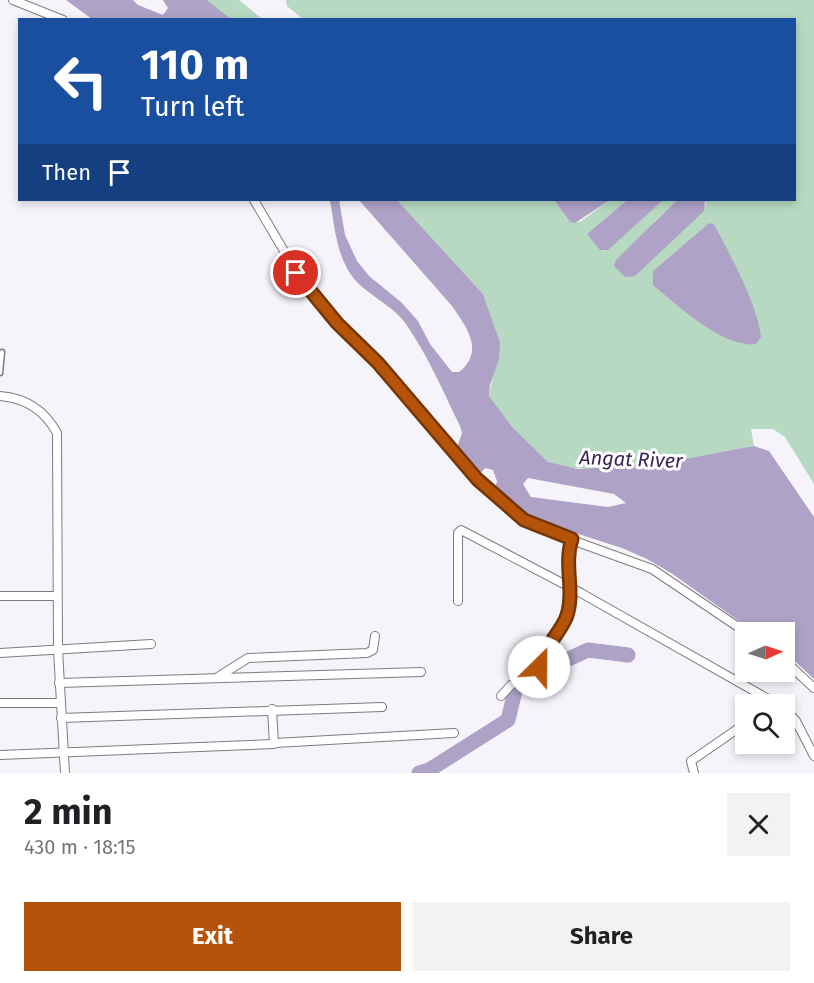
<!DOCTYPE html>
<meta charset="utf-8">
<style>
:root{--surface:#fff;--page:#f2f2f2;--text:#202124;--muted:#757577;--accent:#b45309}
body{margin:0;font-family:"Fira Sans",sans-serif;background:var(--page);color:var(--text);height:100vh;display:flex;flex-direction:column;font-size:22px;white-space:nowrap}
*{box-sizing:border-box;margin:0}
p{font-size:20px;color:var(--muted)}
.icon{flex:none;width:33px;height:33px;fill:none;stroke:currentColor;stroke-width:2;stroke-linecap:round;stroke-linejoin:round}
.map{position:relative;height:773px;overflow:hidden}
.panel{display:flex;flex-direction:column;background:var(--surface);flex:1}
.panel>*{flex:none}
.top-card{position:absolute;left:18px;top:18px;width:778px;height:183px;border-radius:0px;box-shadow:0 3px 9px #0003;background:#1a4fa0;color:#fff;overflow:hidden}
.needle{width:39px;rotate:87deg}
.tools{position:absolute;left:735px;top:622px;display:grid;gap:12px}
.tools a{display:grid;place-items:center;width:60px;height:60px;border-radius:0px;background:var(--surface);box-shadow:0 3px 9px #0003;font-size:30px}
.pin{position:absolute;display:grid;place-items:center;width:51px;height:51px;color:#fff;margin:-26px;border:3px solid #fff;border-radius:50%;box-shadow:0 2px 6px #0007}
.me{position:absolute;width:66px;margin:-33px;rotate:23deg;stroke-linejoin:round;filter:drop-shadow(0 0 4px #0008)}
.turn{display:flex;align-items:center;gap:21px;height:126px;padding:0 24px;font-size:27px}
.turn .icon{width:78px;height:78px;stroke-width:2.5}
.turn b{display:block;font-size:42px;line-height:51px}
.then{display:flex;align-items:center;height:57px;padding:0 24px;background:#0003;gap:12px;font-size:22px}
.round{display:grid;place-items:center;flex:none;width:63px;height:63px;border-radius:0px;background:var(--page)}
.headline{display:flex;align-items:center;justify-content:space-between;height:102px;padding:0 24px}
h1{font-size:36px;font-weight:700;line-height:45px}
.primary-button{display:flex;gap:12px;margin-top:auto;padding:12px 24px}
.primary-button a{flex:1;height:69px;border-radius:0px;background:var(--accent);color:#fff;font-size:24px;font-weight:700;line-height:69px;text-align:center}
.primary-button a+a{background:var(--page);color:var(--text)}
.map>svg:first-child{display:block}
.green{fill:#b7d9c1;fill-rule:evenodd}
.water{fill:#aea2c6;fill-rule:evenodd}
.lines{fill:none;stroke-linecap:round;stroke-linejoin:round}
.river{stroke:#aea2c6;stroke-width:15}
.lane-casing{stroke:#7d7b81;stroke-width:7}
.street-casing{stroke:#7d7b81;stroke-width:10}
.lane{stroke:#fff;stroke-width:4}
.street{stroke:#fff;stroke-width:8}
.route-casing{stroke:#753606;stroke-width:15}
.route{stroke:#b45309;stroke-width:10}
.labels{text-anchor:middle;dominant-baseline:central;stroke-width:6;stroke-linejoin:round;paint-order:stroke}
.water-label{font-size:20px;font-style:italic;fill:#392654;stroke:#fff}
</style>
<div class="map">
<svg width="814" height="773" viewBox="0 0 814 773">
<rect width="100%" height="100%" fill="#f6f4fb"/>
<g class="green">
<path d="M207 0H239L262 19H231Z"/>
<path d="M286 0H814V484L785 437 773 429H751L754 446C710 456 590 479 551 463 530 455 500 415 489 396L500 342 483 294 397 200H554L570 222H580L610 200H627L587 234 604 251 663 200H677L654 222 635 276 706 205 705 200H795V20H304L287 6ZM709 223 714 224 735 266 757 320 756 344H743L653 271Z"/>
</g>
<g class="water">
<path d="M66 0H133L138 5 163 15 168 8 163 0H207L231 19H92Z"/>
<path d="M330 200H339L345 235 357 261 369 276 401 302 418 321 430 344 452 372H459C485 351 467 328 452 306L359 200H397L483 294 500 342 499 359 490 385 489 396 512 427 548 462 578 469 669 462 754 446 769 451 814 517V679L785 652 784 633H756L671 573 647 559 622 548 522 516 494 493 497 481 493 470 485 468 478 476 456 450 462 433 460 426C443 391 428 356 406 324 394 307 375 299 360 285 337 264 335 229 330 200ZM528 478 614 494 626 503 608 507 531 497 523 484Z"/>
<path d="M554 200H610L575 223 570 222Z"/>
<path d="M627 200H663L608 250H600L587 234Z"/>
<path d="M677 200H705L704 211 635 276 625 277 614 266 616 260Z"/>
<path d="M709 223 714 224C729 253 758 305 761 337L756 344C724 349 676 304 653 285V271Z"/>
</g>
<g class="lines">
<path class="river" d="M419 773 429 770 508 720 517 683 588 650 628 655"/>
<g class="lane-casing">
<path id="lane" d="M0 373 2 352"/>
</g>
<g class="street-casing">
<g id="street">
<path d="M13 0 63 20"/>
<path d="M254 200 304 285 337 323 378 363 477 479 513 512 533 526 652 569 747 633"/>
<path d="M0 396C27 398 45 411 57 433L58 650 65 773"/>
<path d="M0 596H57"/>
<path d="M458 601V533L461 530 581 593 779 705"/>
<path d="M0 653 151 644"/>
<path d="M784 660 814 688"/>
<path d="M218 677 248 658 367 653 373 650 375 636"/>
<path d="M59 683 421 672"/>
<path d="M501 696 511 685 538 671 548 642 565 618 569 587 567 553 571 539"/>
<path d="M0 703H60"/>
<path d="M784 708 796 721 814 756"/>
<path d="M61 718 382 707"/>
<path d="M275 743 454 733"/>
<path d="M0 755 274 744 272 709"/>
<path d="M694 773 691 761 746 723"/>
</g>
</g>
<use href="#lane" class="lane"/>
<use href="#street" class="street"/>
</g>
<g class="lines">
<g class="route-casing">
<path id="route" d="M296 273 337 323 378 363 477 479 524 520 572 539C563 565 576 593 566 618 558 636 544 647 539 667"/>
</g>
<use href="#route" class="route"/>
</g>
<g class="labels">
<g class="water-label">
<text transform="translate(631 459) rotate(2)">Angat River</text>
</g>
</g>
</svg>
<div class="tools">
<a><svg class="needle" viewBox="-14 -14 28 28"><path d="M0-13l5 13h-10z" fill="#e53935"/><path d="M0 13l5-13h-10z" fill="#757577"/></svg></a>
<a><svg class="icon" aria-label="search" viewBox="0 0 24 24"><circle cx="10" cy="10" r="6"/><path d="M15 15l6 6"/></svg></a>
</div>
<div class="pin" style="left:296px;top:273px;background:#d93025"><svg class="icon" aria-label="arrive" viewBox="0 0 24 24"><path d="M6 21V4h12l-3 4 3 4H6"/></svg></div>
<svg class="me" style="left:539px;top:667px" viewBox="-20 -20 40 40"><circle r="19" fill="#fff"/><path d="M0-13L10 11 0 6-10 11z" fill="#b45309"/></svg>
<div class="top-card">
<div class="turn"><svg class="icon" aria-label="left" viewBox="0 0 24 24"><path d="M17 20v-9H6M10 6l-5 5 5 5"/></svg><div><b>110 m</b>Turn left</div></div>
<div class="then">Then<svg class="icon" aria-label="arrive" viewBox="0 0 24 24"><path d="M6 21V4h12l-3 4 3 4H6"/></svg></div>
</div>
</div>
<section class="panel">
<div class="headline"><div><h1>2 min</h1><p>430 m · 18:15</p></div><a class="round"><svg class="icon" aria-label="close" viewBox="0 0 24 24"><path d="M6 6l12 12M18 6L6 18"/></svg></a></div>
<div class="primary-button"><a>Exit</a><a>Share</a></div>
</section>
